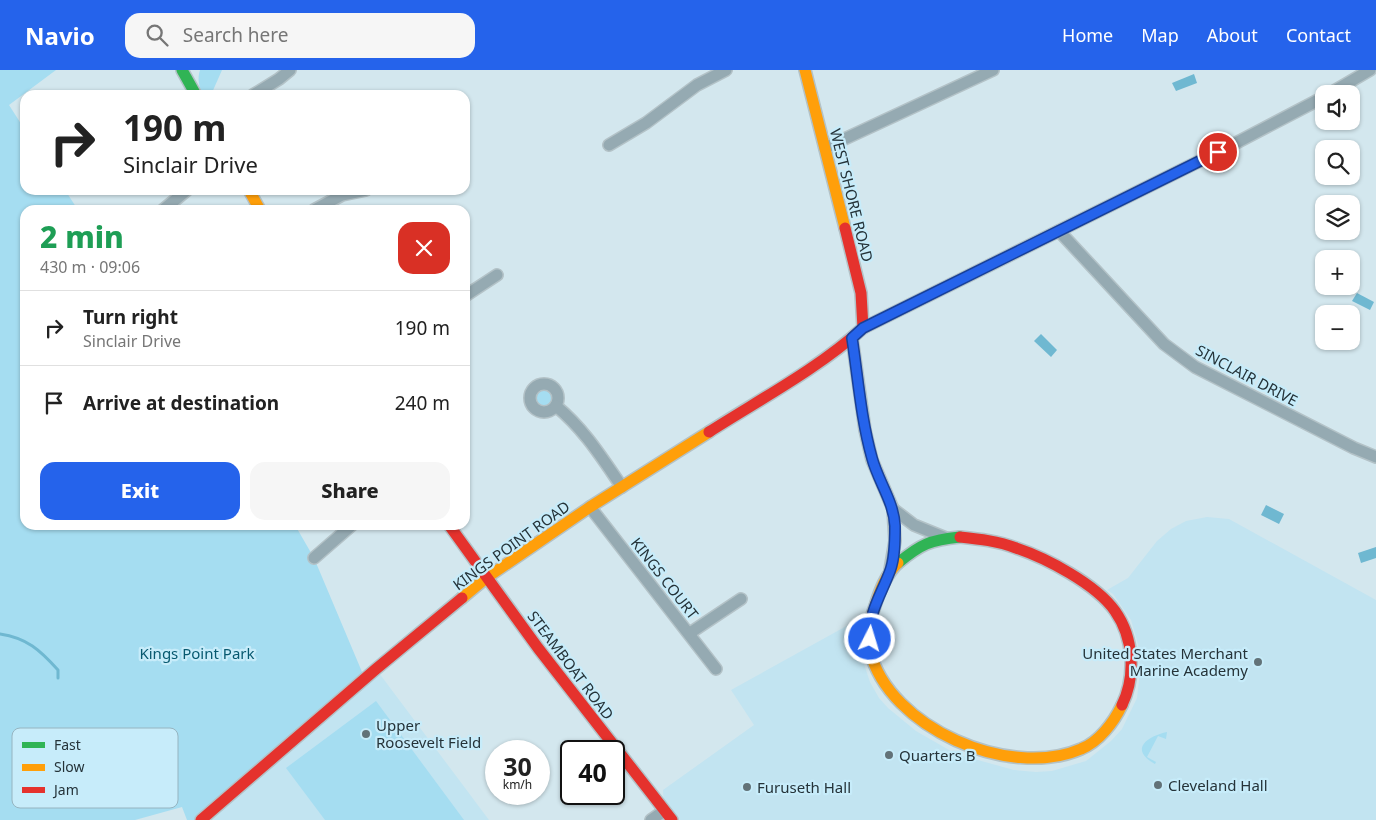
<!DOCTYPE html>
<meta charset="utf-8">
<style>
:root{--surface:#fff;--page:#f6f6f6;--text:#222;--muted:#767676;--line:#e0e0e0;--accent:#2563eb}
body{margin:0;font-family:"Noto Sans",sans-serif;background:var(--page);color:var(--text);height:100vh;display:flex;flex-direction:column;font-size:19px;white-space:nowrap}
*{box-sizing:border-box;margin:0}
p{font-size:16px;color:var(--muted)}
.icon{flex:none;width:28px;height:28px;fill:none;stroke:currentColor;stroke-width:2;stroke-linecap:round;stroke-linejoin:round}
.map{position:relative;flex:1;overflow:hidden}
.panel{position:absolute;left:20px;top:135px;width:450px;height:325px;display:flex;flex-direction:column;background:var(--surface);border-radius:15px;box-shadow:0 1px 4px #0004}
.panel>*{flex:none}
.banner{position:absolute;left:20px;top:20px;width:450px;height:105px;border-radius:15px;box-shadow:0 1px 4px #0004;background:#fff;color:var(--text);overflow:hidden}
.buttons{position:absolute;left:1315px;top:15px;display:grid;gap:10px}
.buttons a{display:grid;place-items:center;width:45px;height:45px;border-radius:10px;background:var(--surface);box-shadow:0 1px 4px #0004;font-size:25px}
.speed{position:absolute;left:485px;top:670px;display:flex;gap:10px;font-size:25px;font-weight:700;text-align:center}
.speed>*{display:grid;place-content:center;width:65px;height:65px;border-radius:50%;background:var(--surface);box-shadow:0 1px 4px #0004;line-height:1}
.speed small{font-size:12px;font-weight:400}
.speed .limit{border:2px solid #111;border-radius:8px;background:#fff;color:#111}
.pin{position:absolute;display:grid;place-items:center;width:42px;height:42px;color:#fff;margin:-21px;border:2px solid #fff;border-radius:50%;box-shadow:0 1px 5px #0007}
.me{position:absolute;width:55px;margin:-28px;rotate:5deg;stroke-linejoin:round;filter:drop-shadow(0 0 4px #0008)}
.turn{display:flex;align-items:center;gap:18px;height:105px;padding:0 20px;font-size:22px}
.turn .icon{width:65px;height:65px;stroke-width:2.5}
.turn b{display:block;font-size:35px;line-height:42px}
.round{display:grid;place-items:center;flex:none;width:52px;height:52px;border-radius:15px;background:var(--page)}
.headline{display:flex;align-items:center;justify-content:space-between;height:85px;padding:0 20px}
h1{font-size:30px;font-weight:800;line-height:38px;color:#1e9e55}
.button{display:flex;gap:10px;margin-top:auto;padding:10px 20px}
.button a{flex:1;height:58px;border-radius:15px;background:var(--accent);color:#fff;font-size:20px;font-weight:800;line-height:58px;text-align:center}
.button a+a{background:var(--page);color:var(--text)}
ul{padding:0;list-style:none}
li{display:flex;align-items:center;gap:15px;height:75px;padding:0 20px;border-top:1px solid var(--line)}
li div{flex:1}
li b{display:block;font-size:19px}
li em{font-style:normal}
header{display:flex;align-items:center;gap:30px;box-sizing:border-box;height:70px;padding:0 25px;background:var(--accent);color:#fff}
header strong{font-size:24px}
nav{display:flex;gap:28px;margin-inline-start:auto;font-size:18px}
.search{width:350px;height:45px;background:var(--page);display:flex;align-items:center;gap:12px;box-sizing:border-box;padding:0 18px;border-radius:15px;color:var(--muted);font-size:19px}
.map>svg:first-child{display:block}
.built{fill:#c2e4f1}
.green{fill:#a5ddf1}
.water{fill:#6fb8d1}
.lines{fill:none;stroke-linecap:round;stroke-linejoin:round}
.stream{stroke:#6fb8d1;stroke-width:3}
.street-casing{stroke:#b3c2c7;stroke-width:14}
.fast-casing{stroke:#b3c2c7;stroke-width:14}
.slow-casing{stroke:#b3c2c7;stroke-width:14}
.jam-casing{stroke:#b3c2c7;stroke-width:14}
.street{stroke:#95aab2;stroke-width:11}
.fast{stroke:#30b455;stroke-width:11}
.slow{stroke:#ff9f0a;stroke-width:11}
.jam{stroke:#e5322d;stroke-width:11}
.route-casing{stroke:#184099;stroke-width:12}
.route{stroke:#2563eb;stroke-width:9}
.poi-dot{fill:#627278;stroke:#c7ecfa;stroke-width:2}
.labels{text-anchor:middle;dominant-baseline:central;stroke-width:4.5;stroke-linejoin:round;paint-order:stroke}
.street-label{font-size:15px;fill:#253339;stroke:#c7ecfa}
.park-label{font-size:15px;fill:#075970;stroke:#c7ecfa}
.poi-label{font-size:15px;fill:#253339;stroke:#c7ecfa;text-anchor:start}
.key{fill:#c7ecfa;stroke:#96b4c0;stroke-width:1}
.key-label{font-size:14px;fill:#253339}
</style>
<header>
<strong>Navio</strong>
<div class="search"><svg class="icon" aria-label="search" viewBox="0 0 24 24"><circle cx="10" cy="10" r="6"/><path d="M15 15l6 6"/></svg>Search here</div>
<nav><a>Home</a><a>Map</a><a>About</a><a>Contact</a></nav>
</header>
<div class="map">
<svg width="1376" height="750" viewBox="0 0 1376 750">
<rect width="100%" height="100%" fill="#d3e7ee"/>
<g class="built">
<path d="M1207 447 1229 449 1376 530V750H651L664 741 663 720 754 655 731 620 861 548 859 562 860 582 870 612 879 628 888 638 916 661 956 684 1014 700 1036 702 1052 701 1086 691 1111 671 1122 659 1137 628 1140 601 1138 574 1131 550 1113 524 1107 520 1128 508 1157 471 1171 459 1186 451Z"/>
<path d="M376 599 489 750H201Z"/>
</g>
<g class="green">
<path d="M0 0H56L9 35 25 60V120H65L78 140H25V455H295L314 488 365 609 201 750H187L182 737 135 750H0Z"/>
<path d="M200 0H222L211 25H203C199 17 197 9 200 0Z"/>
<circle cx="544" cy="328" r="10"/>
<path d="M376 631 464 750H325L286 698Z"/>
<path d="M1167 662 1166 669 1158 666 1147 687 1156 692 1155 694C1128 679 1148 666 1167 662Z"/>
</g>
<g class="water">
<path d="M1194 4 1197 13 1176 21 1172 13Z"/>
<path d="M1357 223 1374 232 1370 240 1352 231Z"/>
<path d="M1041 264 1057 280 1051 287 1034 271Z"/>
<path d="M1266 435 1284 444 1279 454 1261 445Z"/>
<path d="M1376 477V488L1361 493 1358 483Z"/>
</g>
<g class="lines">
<path class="stream" d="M0 564C27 568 40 580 58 600V608"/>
<g class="street-casing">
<g id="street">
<path d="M1329 24 1370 0"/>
<path d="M253 25 279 9 290 0"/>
<path d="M609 75 646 53 697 15 726 0"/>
<path d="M825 78 993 0"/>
<path d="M163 140 187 120"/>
<path d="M314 140 342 125 366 120"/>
<path d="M1059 161 1164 274 1195 297 1354 378 1376 387"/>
<path d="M465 226 497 205"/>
<path d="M863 258 1234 74 1324 27"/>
<path d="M852 268 865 360 872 390 893 439 895 471 890 500"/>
<circle cx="544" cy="328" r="14"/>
<path d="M556 336C584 359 602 388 622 417"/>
<path d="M590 437 716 599"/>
<path d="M893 439 914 455 946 468"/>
<path d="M314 488 352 455"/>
<path d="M690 563 741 529"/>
<path d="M651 750 664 741"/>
</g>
</g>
<g class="fast-casing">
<g id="fast">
<path d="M182 0 196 25"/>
<path d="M898 493C921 474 930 470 960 467"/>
</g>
</g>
<g class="slow-casing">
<g id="slow">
<path d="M805 0 845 158"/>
<path d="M249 120 260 140"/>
<path d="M898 493C886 504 880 520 875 536 870 549 867 566 870 581 889 658 1010 710 1081 679 1099 672 1114 652 1122 635"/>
<path d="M462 528 486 508 590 437 709 362"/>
</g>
</g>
<g class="jam-casing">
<g id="jam">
<path d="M709 362C759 330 819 298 863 258L861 223 845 158"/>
<path d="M449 455 538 578 672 750"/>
<path d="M960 467C979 469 998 471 1016 478 1046 488 1096 514 1115 541 1134 568 1136 606 1122 635"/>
<path d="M201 750 376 599 462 528"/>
</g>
</g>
<use href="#street" class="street"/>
<use href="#fast" class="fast"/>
<use href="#slow" class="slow"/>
<use href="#jam" class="jam"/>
</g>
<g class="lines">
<g class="route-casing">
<path id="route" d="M870 569C868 543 881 525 890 501 895 488 895 470 895 456 894 432 878 411 872 388 861 349 858 308 852 268L863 258 1218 82"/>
</g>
<use href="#route" class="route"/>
</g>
<g class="poi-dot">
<circle cx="1258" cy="592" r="5"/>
<circle cx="366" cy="664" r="5"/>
<circle cx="889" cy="685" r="5"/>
<circle cx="1158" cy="715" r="5"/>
<circle cx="747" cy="717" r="5"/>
</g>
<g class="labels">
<g class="street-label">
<text transform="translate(852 125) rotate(76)">WEST SHORE ROAD</text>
<text transform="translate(1247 305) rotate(28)">SINCLAIR DRIVE</text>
<text transform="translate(511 475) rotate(-36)">KINGS POINT ROAD</text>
<text transform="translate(665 508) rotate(52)">KINGS COURT</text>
<text transform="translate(571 595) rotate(53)">STEAMBOAT ROAD</text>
</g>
<g class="park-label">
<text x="197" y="583">Kings Point Park</text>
</g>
<g class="poi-label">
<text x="1248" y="583" text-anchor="end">United States Merchant<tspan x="1248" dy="17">Marine Academy</tspan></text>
<text x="376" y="655">Upper<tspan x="376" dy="17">Roosevelt Field</tspan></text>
<text x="899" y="685">Quarters B</text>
<text x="1168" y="715">Cleveland Hall</text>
<text x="757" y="717">Furuseth Hall</text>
</g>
</g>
<rect x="12" y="658" width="166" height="80" rx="8" class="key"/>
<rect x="22" y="672" width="23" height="6" fill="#30b455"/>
<rect x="22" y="694" width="23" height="7" fill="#ff9f0a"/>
<rect x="22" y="717" width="23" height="6" fill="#e5322d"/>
<g class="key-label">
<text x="54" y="680">Fast</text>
<text x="54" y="702">Slow</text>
<text x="54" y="725">Jam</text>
</g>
</svg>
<div class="buttons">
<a><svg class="icon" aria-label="sound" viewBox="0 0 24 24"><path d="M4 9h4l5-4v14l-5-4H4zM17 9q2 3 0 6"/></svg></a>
<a><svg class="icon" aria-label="search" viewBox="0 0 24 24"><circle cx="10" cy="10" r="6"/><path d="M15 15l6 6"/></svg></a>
<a><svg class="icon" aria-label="layers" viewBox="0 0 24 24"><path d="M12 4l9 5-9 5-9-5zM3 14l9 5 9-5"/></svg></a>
<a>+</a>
<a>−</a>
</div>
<div class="speed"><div>30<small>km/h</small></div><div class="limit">40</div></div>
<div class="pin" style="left:1218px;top:82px;background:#d93025"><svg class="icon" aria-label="arrive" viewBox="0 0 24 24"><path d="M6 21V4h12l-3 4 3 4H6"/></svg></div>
<svg class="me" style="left:870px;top:569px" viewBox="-20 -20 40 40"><circle r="17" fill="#2563eb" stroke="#fff" stroke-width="3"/><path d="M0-11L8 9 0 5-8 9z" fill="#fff"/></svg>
<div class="banner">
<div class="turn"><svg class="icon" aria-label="right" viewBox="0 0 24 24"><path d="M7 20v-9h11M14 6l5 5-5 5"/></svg><div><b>190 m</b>Sinclair Drive</div></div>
</div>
<section class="panel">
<div class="headline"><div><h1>2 min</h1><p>430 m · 09:06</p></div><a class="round" style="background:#d93025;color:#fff"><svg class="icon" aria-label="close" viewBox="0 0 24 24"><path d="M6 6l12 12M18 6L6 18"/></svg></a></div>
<ul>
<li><svg class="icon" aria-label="right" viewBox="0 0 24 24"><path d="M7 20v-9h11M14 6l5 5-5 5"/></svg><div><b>Turn right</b><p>Sinclair Drive</p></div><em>190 m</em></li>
<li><svg class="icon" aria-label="arrive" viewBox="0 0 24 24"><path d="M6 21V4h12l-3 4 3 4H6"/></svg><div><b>Arrive at destination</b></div><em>240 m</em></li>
</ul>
<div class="button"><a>Exit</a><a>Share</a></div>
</section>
</div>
